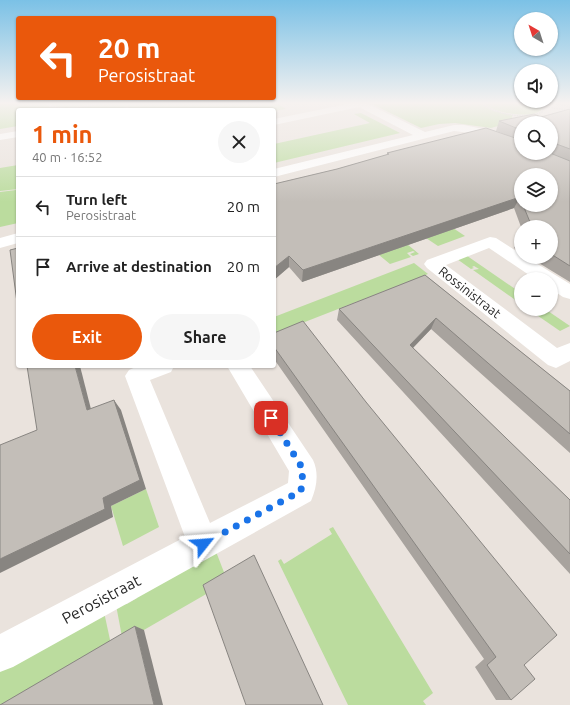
<!DOCTYPE html>
<meta charset="utf-8">
<style>
:root{--surface:#fff;--page:#f6f6f6;--text:#222;--muted:#767676;--line:#e0e0e0;--accent:#ea580c}
body{margin:0;font-family:Ubuntu,sans-serif;background:var(--page);color:var(--text);height:100vh;display:flex;flex-direction:column;font-size:15px;white-space:nowrap}
*{box-sizing:border-box;margin:0}
p{font-size:13px;color:var(--muted)}
.icon{flex:none;width:22px;height:22px;fill:none;stroke:currentColor;stroke-width:2;stroke-linecap:round;stroke-linejoin:round}
.map{position:relative;flex:1;overflow:hidden}
.drawer{position:absolute;left:16px;top:108px;width:260px;height:260px;display:flex;flex-direction:column;background:var(--surface);border-radius:4px;box-shadow:0 1px 3px #0004}
.drawer>*{flex:none}
.guide{position:absolute;left:16px;top:16px;width:260px;height:84px;border-radius:4px;box-shadow:0 1px 3px #0004;background:#ea580c;color:#fff;overflow:hidden}
.needle{width:26px;rotate:321deg}
.buttons{position:absolute;left:514px;top:12px;display:grid;gap:8px}
.buttons a{display:grid;place-items:center;width:44px;height:44px;border-radius:50%;background:var(--surface);box-shadow:0 1px 3px #0004;font-size:20px}
.pin{position:absolute;display:grid;place-items:center;width:34px;height:34px;color:#fff;margin:-17px;border-radius:8px;box-shadow:0 2px 6px #0006}
.me{position:absolute;width:44px;margin:-22px;rotate:62deg;stroke-linejoin:round;filter:drop-shadow(0 0 3px #0008)}
.turn{display:flex;align-items:center;gap:14px;height:84px;padding:0 16px;font-size:18px}
.turn .icon{width:52px;height:52px;stroke-width:2.5}
.turn b{display:block;font-size:28px;line-height:34px}
.round{display:grid;place-items:center;flex:none;width:42px;height:42px;border-radius:21px;background:var(--page)}
.overview{display:flex;align-items:center;justify-content:space-between;height:68px;padding:0 16px}
h1{font-size:24px;font-weight:700;line-height:30px;color:var(--accent)}
.button{display:flex;gap:8px;margin-top:auto;padding:8px 16px}
.button a{flex:1;height:46px;border-radius:24px;background:var(--accent);color:#fff;font-size:16px;font-weight:700;line-height:46px;text-align:center}
.button a+a{background:var(--page);color:var(--text)}
ul{padding:0;list-style:none}
li{display:flex;align-items:center;gap:12px;height:60px;padding:0 16px;border-top:1px solid var(--line)}
li div{flex:1}
li b{display:block;font-size:15px}
li em{font-style:normal}
.map>svg:first-child{display:block}
.green{fill:#bbdc9e}
.lines{fill:none;stroke-linecap:round;stroke-linejoin:round}
.path{stroke:#c3c3c3;stroke-width:1.5;stroke-dasharray:1.5 1;stroke-linecap:butt}
.street{fill:#fff;fill-rule:evenodd}
.wall{fill:#a8a39e;fill-rule:evenodd}
.shaded-wall{fill:#888581}
.building{fill:#c3beb8;stroke:#888581}
.route{stroke:#1a73e8;stroke-width:7;stroke-dasharray:0 12.6}
.labels{text-anchor:middle;dominant-baseline:central;stroke-width:3.5;stroke-linejoin:round;paint-order:stroke}
.street-label{font-size:13px;fill:#292929;stroke:#fff}
.near-street-label{font-size:16px;fill:#292929;stroke:#fff}
</style>
<div class="map">
<svg width="570" height="705" viewBox="0 0 570 705">
<rect width="100%" height="100%" fill="#eae3dd"/>
<g class="green">
<path d="M0 103H46L50 107 65 109 105 103H277L286 109 274 111V110H153L151 109 130 110 128 107 112 110H18V126L0 129Z"/>
<path d="M50 103H98C86 105 59 113 50 103Z"/>
<path d="M370 103C378 103 384 105 392 103H481L494 111 512 115V122L491 128 455 123 439 124 421 128Z"/>
<path d="M484 103H537L542 109C535 120 491 113 484 103Z"/>
<path d="M361 113 400 133 274 163V144L370 123 354 114Z"/>
<path d="M18 165 17 183 18 189 0 191V168Z"/>
<path d="M16 190 18 192V223L0 227V192Z"/>
<path d="M453 228 465 236 438 246 426 238Z"/>
<path d="M407 244 419 254 413 256 410 254 415 252 413 251 407 253 411 257 390 264 379 255Z"/>
<path d="M460 251 521 293V304L473 270 479 269 474 266 472 267 474 268 471 269 450 254Z"/>
<path d="M414 263 428 274 274 334V317Z"/>
<path d="M528 309H545L570 326 560 331Z"/>
<path d="M146 489 159 527 123 546 111 506Z"/>
<path d="M333 527 433 693 423 701 426 705H348L278 561 281 559 284 564 332 534 329 529Z"/>
<path d="M215 549 227 580 208 593 123 642 116 605 127 604 137 598V593Z"/>
<path d="M104 612 112 649 0 705V670Z"/>
</g>
<g class="lines">
<g class="path">
<path d="M47 103C63 114 83 107 101 103"/>
<path d="M482 103C498 116 523 119 542 112L544 107 539 103"/>
<path d="M557 103 570 107"/>
<path d="M544 107 570 110"/>
</g>
<g class="street">
<path d="M352 103H366L425 132 454 125H464L493 131 521 143V151L478 134 454 131 274 177V169L413 135 359 107 274 125V119Z"/>
<path d="M18 131V137L0 140V134Z"/>
<path d="M18 233V243L0 248V238Z"/>
<path d="M490 237 496 238 521 254V257H526L570 284V299L563 297 551 289V279H535L489 248 446 265 557 348 570 343V361L556 368 548 365 427 268 424 264 427 260Z"/>
<path d="M138 366H174L171 372 150 380 210 523 288 483 289 471 227 366H250L313 460C319 473 317 487 311 501L13 667 0 672V634L185 537 125 376 129 370Z"/>
</g>
</g>
<g class="wall">
<path d="M570 109V282L529 257H551V227H521L514 208 302 282 289 267 274 280V184L337 169 387 155V153L504 134 496 131 499 121 541 117ZM521 123H551V153H521ZM521 175 551 205H521Z"/>
<path d="M521 235V252L514 248 520 236Z"/>
<path d="M425 275 570 391V453L431 329 413 348 570 500V574L337 320 339 309Z"/>
<path d="M274 333 524 665 511 700H496L475 667 484 659 274 359Z"/>
</g>
<g class="shaded-wall">
<path d="M520 197 514 208 302 282 303 270Z"/>
<path d="M289 256V267L274 280V268Z"/>
<path d="M436 318 431 329 406 355 410 345Z"/>
<path d="M75 366H80L94 421 87 410Z"/>
<path d="M114 400 121 410 146 489 111 506 113 517 0 573V559L103 498Z"/>
<path d="M135 626 144 630 163 705H154Z"/>
</g>
<g class="building">
<path d="M570 109V149L551 142V123H521V130L499 121 534 114 541 117Z"/>
<path d="M486 128 521 140V153H550L570 161V266L551 254V227H532L523 205H551V175H521V201L520 197 303 270 289 256 274 268V184L337 169 389 154 387 153Z"/>
<path d="M18 248V310L10 250Z"/>
<path d="M425 275 570 391V434L436 318 410 345 570 500V554L339 309Z"/>
<path d="M303 321 366 402 557 635 524 665 535 679 511 700 487 665 496 657 274 347V333Z"/>
<path d="M27 366H75L87 410 114 400 140 480 103 498 105 509 0 559V445L37 430Z"/>
<path d="M254 555 323 705H246L203 585Z"/>
<path d="M135 626 154 705H0Z"/>
</g>
<linearGradient id="sky" x2="0" y2="1"><stop stop-color="#7bc1e6"/><stop offset="0.51" stop-color="#f6f2f0"/><stop offset="1" stop-color="#f6f2f0" stop-opacity="0"/></linearGradient>
<rect width="570" height="202" fill="url(#sky)"/>
<g class="lines">
<path class="route" d="M203 544 301 491 303 469 271 418"/>
</g>
<g class="labels">
<g class="street-label">
<text transform="translate(470 292) rotate(38)">Rossinistraat</text>
</g>
<g class="near-street-label">
<text transform="translate(101 599) rotate(-28)">Perosistraat</text>
</g>
</g>
</svg>
<div class="buttons">
<a><svg class="needle" viewBox="-14 -14 28 28"><path d="M0-13l5 13h-10z" fill="#e53935"/><path d="M0 13l5-13h-10z" fill="#767676"/></svg></a>
<a><svg class="icon" aria-label="sound" viewBox="0 0 24 24"><path d="M4 9h4l5-4v14l-5-4H4zM17 9q2 3 0 6"/></svg></a>
<a><svg class="icon" aria-label="search" viewBox="0 0 24 24"><circle cx="10" cy="10" r="6"/><path d="M15 15l6 6"/></svg></a>
<a><svg class="icon" aria-label="layers" viewBox="0 0 24 24"><path d="M12 4l9 5-9 5-9-5zM3 14l9 5 9-5"/></svg></a>
<a>+</a>
<a>−</a>
</div>
<div class="pin" style="left:271px;top:418px;background:#d93025"><svg class="icon" aria-label="arrive" viewBox="0 0 24 24"><path d="M6 21V4h12l-3 4 3 4H6"/></svg></div>
<svg class="me" style="left:203px;top:544px" viewBox="-20 -20 40 40"><path d="M0-17L14 15 0 8-14 15z" fill="#1a73e8" stroke="#fff" stroke-width="4"/></svg>
<div class="guide">
<div class="turn"><svg class="icon" aria-label="left" viewBox="0 0 24 24"><path d="M17 20v-9H6M10 6l-5 5 5 5"/></svg><div><b>20 m</b>Perosistraat</div></div>
</div>
<section class="drawer">
<div class="overview"><div><h1>1 min</h1><p>40 m · 16:52</p></div><a class="round"><svg class="icon" aria-label="close" viewBox="0 0 24 24"><path d="M6 6l12 12M18 6L6 18"/></svg></a></div>
<ul>
<li><svg class="icon" aria-label="left" viewBox="0 0 24 24"><path d="M17 20v-9H6M10 6l-5 5 5 5"/></svg><div><b>Turn left</b><p>Perosistraat</p></div><em>20 m</em></li>
<li><svg class="icon" aria-label="arrive" viewBox="0 0 24 24"><path d="M6 21V4h12l-3 4 3 4H6"/></svg><div><b>Arrive at destination</b></div><em>20 m</em></li>
</ul>
<div class="button"><a>Exit</a><a>Share</a></div>
</section>
</div>
